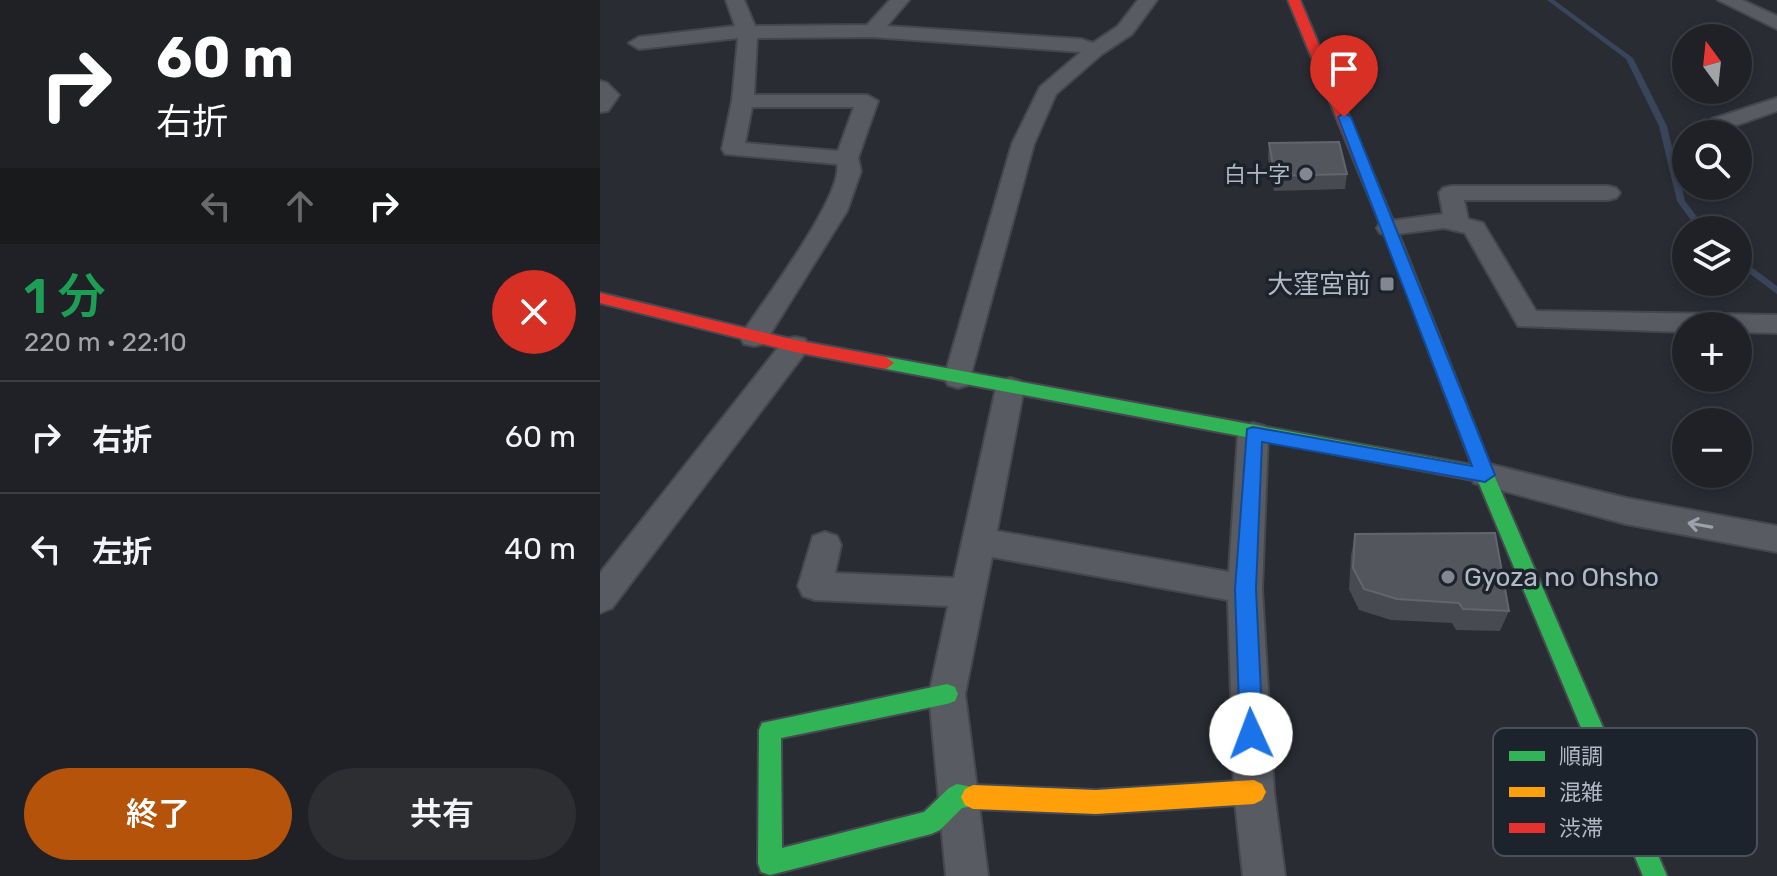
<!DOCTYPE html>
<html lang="ja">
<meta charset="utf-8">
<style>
:root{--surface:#1f2126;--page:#2c2e32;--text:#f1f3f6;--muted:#a1a3a7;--line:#3c3e43;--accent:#b45309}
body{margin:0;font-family:Rubik,"Noto Sans JP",sans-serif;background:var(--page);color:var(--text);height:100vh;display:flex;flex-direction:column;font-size:30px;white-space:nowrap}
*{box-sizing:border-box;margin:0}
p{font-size:26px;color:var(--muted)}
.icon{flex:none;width:44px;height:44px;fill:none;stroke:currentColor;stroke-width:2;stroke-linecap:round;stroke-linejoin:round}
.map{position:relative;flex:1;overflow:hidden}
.side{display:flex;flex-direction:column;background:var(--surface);width:600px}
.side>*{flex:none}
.top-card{background:#202124;color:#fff;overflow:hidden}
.needle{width:52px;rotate:345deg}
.fabs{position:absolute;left:1072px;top:24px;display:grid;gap:16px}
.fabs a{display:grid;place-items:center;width:80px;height:80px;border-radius:50%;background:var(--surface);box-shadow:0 4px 12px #0003,0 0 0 2px var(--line);font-size:40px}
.pin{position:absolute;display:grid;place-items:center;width:68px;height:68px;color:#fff;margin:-82px -34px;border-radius:50% 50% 50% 0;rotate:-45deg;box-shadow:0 0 8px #0007}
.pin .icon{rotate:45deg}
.me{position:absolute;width:88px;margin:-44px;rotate:358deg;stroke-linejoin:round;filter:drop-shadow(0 0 6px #0008)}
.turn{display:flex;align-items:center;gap:28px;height:168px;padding:0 24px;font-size:36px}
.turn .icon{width:104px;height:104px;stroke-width:2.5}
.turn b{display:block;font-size:56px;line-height:68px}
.lanes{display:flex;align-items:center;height:76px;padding:0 24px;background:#0003;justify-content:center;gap:40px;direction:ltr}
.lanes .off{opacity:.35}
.round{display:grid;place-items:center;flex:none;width:84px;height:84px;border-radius:42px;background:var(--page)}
.headline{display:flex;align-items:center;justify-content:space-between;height:136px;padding:0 24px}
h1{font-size:48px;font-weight:600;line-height:60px;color:#1e9e55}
.action{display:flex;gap:16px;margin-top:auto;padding:16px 24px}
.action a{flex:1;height:92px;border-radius:48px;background:var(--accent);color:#fff;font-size:32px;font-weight:600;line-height:92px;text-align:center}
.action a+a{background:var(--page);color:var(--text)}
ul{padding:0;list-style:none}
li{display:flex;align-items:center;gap:24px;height:112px;padding:0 24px;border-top:2px solid var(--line)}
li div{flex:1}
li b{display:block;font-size:30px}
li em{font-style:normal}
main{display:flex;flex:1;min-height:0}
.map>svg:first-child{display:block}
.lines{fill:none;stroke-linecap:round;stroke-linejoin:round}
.stream{fill:#38455b;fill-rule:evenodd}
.street-casing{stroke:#45474c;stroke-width:4}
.fast-casing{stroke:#464950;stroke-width:4}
.slow-casing{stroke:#464950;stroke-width:4}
.jam-casing{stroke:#464950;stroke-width:4}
.street{fill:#585b61;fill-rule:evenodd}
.fast{fill:#30b455;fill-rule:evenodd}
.slow{fill:#ff9f0a;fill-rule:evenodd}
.jam{fill:#e5322d;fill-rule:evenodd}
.wall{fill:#474a51}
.building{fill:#53565d;stroke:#62656d;stroke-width:2}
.oneway{stroke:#9ca1ab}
.route{fill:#1a73e8;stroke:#114b97;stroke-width:2}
.poi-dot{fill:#828791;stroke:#1c232d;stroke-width:3}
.labels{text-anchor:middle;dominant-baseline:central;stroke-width:7;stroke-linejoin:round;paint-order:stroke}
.far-poi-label{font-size:22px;fill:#b2b8c4;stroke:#1c232d;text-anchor:end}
.poi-label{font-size:26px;fill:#b2b8c4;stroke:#1c232d;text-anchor:end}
.key{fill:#1c232d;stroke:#49505a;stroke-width:2}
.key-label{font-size:22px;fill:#b2b8c4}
</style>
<main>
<section class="side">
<div class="top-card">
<div class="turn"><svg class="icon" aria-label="right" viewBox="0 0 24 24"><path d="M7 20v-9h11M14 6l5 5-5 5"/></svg><div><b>60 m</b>右折</div></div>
<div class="lanes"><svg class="icon off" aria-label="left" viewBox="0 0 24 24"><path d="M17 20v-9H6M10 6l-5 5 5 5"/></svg><svg class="icon off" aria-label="ahead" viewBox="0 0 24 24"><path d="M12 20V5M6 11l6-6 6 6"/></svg><svg class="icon" aria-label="right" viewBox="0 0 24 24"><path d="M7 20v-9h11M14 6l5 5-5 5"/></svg></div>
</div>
<div class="headline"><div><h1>1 分</h1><p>220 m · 22:10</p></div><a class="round" style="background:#d93025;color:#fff"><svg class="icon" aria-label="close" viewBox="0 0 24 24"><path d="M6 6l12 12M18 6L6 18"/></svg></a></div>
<ul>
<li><svg class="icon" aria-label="right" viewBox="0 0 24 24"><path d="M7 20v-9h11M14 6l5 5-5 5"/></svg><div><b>右折</b></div><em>60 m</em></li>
<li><svg class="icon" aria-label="left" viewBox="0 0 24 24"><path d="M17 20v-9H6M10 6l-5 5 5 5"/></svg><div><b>左折</b></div><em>40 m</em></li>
</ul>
<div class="action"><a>終了</a><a>共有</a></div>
</section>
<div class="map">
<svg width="1177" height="876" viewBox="0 0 1177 876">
<rect width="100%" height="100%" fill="#292c33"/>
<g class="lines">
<g class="stream">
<path d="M947 0H954L1033 58 1067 126 1085 201 1107 230H1098L1077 201 1059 126 1026 59Z"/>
<path d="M1138 257 1177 286V294L1138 265Z"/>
</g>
<g class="street-casing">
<g id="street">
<path d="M126 0H144L155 26 267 25 290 0H309L287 26 481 39 493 43 518 26 538 0H557L532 34 502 54 456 94 434 144 368 385 358 388 348 385 344 378 412 144 440 87 481 52 272 37 157 38 154 95H267L278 101 258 158 261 171 247 211 164 344 154 346 144 344 140 337C160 305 244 196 237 164L125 154 122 149 132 101 138 38 39 49 29 43 39 37 135 26ZM152 107H254L238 151 145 143Z"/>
<path d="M1118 0H1142L1177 16V29Z"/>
<path d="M0 81 7 83 19 95 8 111 0 112Z"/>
<path d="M1177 98V111L1120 131 1109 124 1112 119Z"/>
<path d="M851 186H1008L1016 188 1020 193 1016 198 1008 200H864L868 219 883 223 936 311 1177 315V333L1138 332V326H1086V332L918 326 865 233 844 228 789 235 780 233 777 228 780 223 789 221 843 214 839 193 843 188Z"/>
<path d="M195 337 205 339 209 346 205 353 12 608 0 613V573L185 339Z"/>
<path d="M410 378 420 381 424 388 397 531 629 572 638 434 642 426 653 423 664 426 668 434 662 589 674 792 685 876H643L634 792 628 600 392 557 365 694 388 876H346L329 694 348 606 215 600 203 596 198 586 213 536 225 532 237 536 241 545 235 573 354 578 396 388 400 381Z"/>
<path d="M885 463 1026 498 1177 526V552L1026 524 874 483 870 475 874 467Z"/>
</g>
</g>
<g class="fast-casing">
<g id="fast">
<path d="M796 240 803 245 894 475 1067 876H1043L878 481 286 369 278 363 286 357 872 465 789 245Z"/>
<path d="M347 684 355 687 358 694 355 701 347 704 181 738 182 848 324 812 349 788 357 784 381 789 385 797 381 805 362 808 340 830 331 834 170 875 161 872 158 863 159 730 162 723Z"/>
</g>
</g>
<g class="slow-casing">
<path id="slow" d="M654 780 662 784 666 792 662 800 654 804 496 814 373 809 365 805 361 797 365 789 373 785 496 790Z"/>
</g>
<g class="jam-casing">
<g id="jam">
<path d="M688 0H700L803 245 801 248H791L789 245Z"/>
<path d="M0 293 195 340 286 357 294 363 286 369 195 352 0 303Z"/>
</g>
</g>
<use href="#street" class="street"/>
<use href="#fast" class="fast"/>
<use href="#slow" class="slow"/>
<use href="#jam" class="jam"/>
</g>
<g class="wall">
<path d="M669 143 747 174 745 189 674 191 668 158Z"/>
<path d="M755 534 909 611 900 631 856 630 852 623 791 620 759 610 749 589 751 555Z"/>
</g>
<g class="building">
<path d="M739 142 747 174 675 176 669 143Z"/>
<path d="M895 533 909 611 863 609 859 603 797 599 764 589 753 568 755 534Z"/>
</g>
<defs><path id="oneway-shaft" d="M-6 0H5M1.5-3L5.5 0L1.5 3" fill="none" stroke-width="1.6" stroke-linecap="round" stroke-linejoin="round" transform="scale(2)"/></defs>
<use class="oneway" href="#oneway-shaft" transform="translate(1100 525) rotate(-170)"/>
<path class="route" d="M744 113 751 117 895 475 885 482 662 442 656 589 663 734 660 742 651 745 643 742 640 734 635 589 647 429 653 427 872 466 738 117Z"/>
<g class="poi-dot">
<circle cx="706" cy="174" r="8"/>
<rect x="779" y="276" width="16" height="16" rx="4"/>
<circle cx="848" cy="577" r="8"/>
</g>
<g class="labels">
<g class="far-poi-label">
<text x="690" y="174">白十字</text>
</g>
<g class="poi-label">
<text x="771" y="284">大窪宮前</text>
<text x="864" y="577" text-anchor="start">Gyoza no Ohsho</text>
</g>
</g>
<rect x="893" y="728" width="264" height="128" rx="12" class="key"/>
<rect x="909" y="751" width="36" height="10" fill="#30b455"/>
<rect x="909" y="787" width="36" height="10" fill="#ff9f0a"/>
<rect x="909" y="823" width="36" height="10" fill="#e5322d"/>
<g class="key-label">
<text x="959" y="764">順調</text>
<text x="959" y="800">混雑</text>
<text x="959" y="836">渋滞</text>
</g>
</svg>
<div class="fabs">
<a><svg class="needle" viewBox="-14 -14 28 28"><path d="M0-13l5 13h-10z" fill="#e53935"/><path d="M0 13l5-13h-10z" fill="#a1a3a7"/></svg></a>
<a><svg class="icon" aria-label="search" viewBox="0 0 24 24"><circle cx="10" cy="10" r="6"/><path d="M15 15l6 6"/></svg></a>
<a><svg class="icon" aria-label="layers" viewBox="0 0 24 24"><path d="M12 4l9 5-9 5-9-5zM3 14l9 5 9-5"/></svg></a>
<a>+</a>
<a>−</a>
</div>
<div class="pin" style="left:744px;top:117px;background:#d93025"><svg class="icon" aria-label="arrive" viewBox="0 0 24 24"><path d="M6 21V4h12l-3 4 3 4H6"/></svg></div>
<svg class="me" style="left:651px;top:734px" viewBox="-20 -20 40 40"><circle r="19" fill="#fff"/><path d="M0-13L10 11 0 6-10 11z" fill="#1a73e8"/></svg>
</div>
</main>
